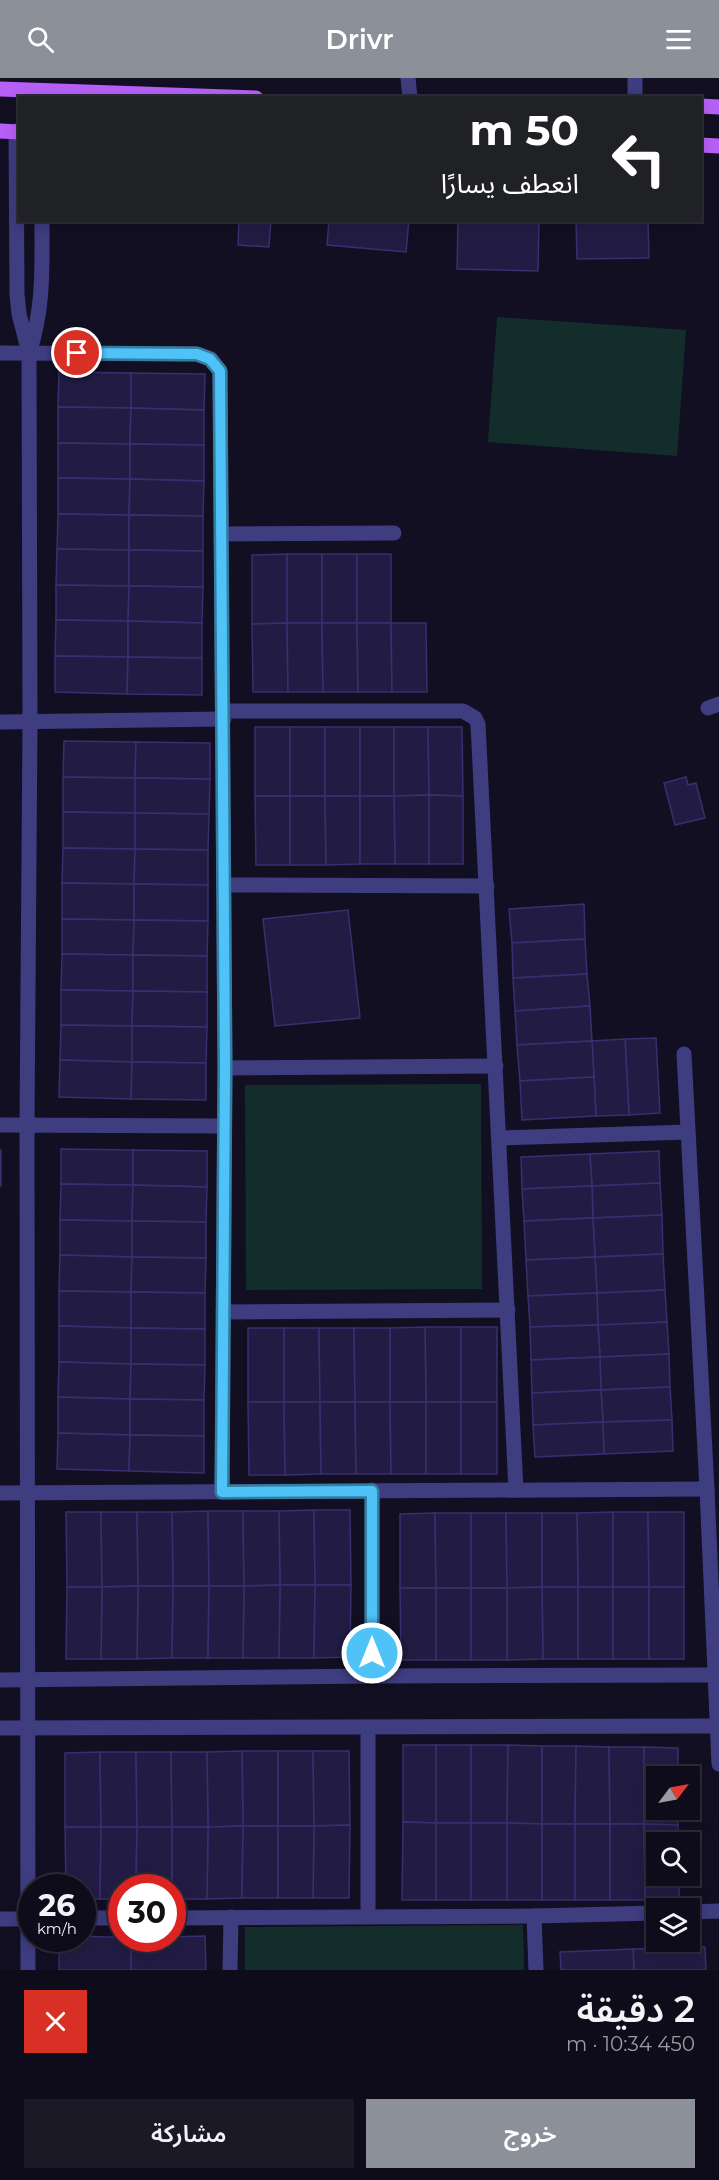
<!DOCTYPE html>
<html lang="ar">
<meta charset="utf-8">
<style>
:root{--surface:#0e0b1a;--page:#1c1927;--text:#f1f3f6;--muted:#9b9ba2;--line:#2e2b39;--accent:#8c9099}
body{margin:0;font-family:Montserrat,"Noto Sans Arabic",sans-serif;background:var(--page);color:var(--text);direction:rtl;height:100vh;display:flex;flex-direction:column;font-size:22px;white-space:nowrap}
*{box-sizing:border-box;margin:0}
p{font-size:20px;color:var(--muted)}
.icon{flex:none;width:33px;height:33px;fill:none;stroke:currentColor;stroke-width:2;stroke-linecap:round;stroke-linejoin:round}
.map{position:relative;height:1892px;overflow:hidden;direction:ltr}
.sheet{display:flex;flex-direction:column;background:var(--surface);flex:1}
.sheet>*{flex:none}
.banner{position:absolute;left:18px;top:18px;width:684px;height:126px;border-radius:0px;box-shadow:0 3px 15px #0003,0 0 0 2px var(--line);direction:rtl;background:#202124;color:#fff;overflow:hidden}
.needle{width:39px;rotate:58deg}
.tools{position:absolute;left:646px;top:1688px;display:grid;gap:12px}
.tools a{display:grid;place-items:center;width:54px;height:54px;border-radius:0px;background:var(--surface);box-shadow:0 3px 15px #0003,0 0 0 2px var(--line);font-size:30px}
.speed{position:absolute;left:18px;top:1796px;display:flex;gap:12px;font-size:30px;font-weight:700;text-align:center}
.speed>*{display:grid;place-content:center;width:78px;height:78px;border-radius:50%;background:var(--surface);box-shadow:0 3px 15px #0003,0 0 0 2px var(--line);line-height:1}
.speed small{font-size:15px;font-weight:400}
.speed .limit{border:9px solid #d22;background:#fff;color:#111}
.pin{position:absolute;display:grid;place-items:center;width:51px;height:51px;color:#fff;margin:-26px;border:3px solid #fff;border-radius:50%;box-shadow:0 2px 6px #0007}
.me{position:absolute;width:66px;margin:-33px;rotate:0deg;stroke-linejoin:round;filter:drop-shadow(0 0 4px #0008)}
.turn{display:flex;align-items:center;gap:21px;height:126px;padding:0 24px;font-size:27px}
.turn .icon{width:78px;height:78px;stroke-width:2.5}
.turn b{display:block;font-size:42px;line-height:51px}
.round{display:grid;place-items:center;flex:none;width:63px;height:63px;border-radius:0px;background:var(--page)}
.overview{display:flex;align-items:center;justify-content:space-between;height:102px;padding:0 24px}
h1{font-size:36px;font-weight:600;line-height:45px}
.action{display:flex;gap:12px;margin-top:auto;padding:12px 24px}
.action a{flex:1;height:69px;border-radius:0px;background:var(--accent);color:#fff;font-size:24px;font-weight:600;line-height:69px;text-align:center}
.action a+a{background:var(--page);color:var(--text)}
header{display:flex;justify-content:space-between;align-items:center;height:78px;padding:0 24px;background:var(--accent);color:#fff;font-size:27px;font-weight:600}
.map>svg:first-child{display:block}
.park{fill:#132d2b}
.building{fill:#221c44;stroke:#392f6e;stroke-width:1.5}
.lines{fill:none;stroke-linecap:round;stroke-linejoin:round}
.street{stroke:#3d3d80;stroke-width:15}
.primary{stroke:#b860f8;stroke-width:15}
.route-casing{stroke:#337fa1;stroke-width:15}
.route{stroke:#4fc3f7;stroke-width:10}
</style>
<header><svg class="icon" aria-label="menu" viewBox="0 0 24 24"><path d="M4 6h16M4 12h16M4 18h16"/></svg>Drivr<svg class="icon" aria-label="search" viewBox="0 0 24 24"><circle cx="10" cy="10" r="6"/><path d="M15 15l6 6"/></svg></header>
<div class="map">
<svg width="719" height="1892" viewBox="0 0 719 1892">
<rect width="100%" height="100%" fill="#120f23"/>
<g class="park">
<path d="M497 239 686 252 677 378 488 364Z"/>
<path d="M481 1006 482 1211 246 1212 245 1007Z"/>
<path d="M523 1847 524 1892H245V1849Z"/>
</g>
<g class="building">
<path d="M239 142H271L269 169 238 167Z"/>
<path d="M329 142H409L406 174 327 167Z"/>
<path d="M458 142H539L538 193 457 191Z"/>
<path d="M576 142H648L649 180 577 181Z"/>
<path d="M59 294 131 295V330L58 329Z"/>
<path d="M131 295 205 296 204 332 131 330Z"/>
<path d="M58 329 131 330 130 366 58 365Z"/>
<path d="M131 330 204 332V367L130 366Z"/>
<path d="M58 365 130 366V401L58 400Z"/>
<path d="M130 366 204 367V403L130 401Z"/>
<path d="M58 400 130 401 129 437 58 436Z"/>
<path d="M130 401 204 403 203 438 129 437Z"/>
<path d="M58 436 129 437V472L57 471Z"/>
<path d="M129 437 203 438V473L129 472Z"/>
<path d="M57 471 129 472V508L56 507Z"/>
<path d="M129 472 203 473V509L129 508Z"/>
<path d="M287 476V545L252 546V477Z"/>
<rect x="287" y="476" width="35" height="69"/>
<rect x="322" y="476" width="35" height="69"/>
<rect x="357" y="476" width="34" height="69"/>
<path d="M56 507 129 508 128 543 56 542Z"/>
<path d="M129 508 203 509 202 545 128 543Z"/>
<path d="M56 542 128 543V579L55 578Z"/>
<path d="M128 543 202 545V580L128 579Z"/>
<path d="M287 545 288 614H253L252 546Z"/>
<path d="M287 545H322L323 614H288Z"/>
<path d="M322 545H357L358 614H323Z"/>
<path d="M357 545H391L392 614H358Z"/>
<path d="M391 545H426L427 614H392Z"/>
<path d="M55 578 128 579 127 616 55 614Z"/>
<path d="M128 579 202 580V617L127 616Z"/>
<rect x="255" y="649" width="35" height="69"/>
<rect x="290" y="649" width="35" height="69"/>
<rect x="325" y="649" width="35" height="69"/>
<rect x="360" y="649" width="34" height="69"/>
<path d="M394 649H428L429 717 394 718Z"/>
<path d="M428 649H462L463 718 429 717Z"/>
<path d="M64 663 136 664 135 700 63 699Z"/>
<path d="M136 664 210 665V701L135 700Z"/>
<path d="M63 699 135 700V735L63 734Z"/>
<path d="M686 699 688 707 696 705 705 740 675 747 664 705Z"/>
<path d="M135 700 210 701 209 736 135 735Z"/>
<path d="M429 717 463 718V786H429Z"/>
<path d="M429 717V786H395L394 718Z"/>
<path d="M255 718H290V787H256Z"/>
<path d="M290 718H325L326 787H290Z"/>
<path d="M325 718H360V786L326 787Z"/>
<path d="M360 718H394L395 786H360Z"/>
<path d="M63 734 135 735V771L63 770Z"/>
<path d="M135 735 209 736 208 772 135 771Z"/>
<path d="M63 770 135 771 134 806 62 805Z"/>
<path d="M135 771 208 772V807L134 806Z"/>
<path d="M62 805 134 806V842L62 841Z"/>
<path d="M134 806 208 807V843L134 842Z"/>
<path d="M584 826 585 861 512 865 509 831Z"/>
<path d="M348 832 360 940 275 948 263 841Z"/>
<path d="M62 841 134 842 133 877 62 876Z"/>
<path d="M134 842 208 843 207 878 133 877Z"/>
<path d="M585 861 587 896 513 900 512 865Z"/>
<path d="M62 876 133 877V913L61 912Z"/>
<path d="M133 877 207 878V914L133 913Z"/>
<path d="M587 896 590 928 515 933 513 900Z"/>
<path d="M61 912 133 913 132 948 61 947Z"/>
<path d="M133 913 207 914V949L132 948Z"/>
<path d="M590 928 592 963 517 967 515 933Z"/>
<path d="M61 947 132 948V984L60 982Z"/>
<path d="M132 948 207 949 206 985 132 984Z"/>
<path d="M656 960 660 1035 629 1037 625 961Z"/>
<path d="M625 961 629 1037 596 1038 592 963Z"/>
<path d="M592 963 594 999 520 1003 517 967Z"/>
<path d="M60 982 132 984 131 1021 59 1019Z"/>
<path d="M132 984 206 985V1022L131 1021Z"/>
<path d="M594 999 596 1038 522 1042 520 1003Z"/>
<path d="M61 1071 133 1072V1107L61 1106Z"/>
<rect x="0" y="1072" width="1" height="36"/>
<path d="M133 1072 207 1073V1109L133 1107Z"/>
<path d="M659 1073 660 1105 592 1108 590 1076Z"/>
<path d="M590 1076 592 1108 522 1111 521 1079Z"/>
<path d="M660 1105 662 1137 593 1140 592 1108Z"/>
<path d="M61 1106 133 1107 132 1143 60 1142Z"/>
<path d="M133 1107 207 1109 206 1144 132 1143Z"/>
<path d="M592 1108 593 1140 524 1143 522 1111Z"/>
<path d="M662 1137 663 1176 595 1179 593 1140Z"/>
<path d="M593 1140 595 1179 526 1182 524 1143Z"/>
<path d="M60 1142 132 1143V1179L60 1177Z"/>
<path d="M132 1143 206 1144V1180L132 1179Z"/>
<path d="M663 1176 665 1212 597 1215 595 1179Z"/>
<path d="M60 1177 132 1179 131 1214 59 1213Z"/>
<path d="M132 1179 206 1180 205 1215 131 1214Z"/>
<path d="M595 1179 597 1215 528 1218 526 1182Z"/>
<path d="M665 1212 667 1244 598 1247 597 1215Z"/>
<path d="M59 1213 131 1214V1250L59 1248Z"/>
<path d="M131 1214 205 1215V1251L131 1250Z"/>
<path d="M597 1215 598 1247 530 1249 528 1218Z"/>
<path d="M667 1244 669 1276 600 1279 598 1247Z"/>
<path d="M598 1247 600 1279 531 1282 530 1249Z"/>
<path d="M59 1248 131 1250V1286L59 1284Z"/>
<path d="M425 1249H461V1324H426Z"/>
<path d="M425 1249 426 1324H390V1250Z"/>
<rect x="461" y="1249" width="36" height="75"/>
<path d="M131 1250 205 1251V1287L131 1286Z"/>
<rect x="248" y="1250" width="36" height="74"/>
<path d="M284 1250H319L320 1324H284Z"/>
<path d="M319 1250H354L355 1324H320Z"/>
<path d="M354 1250H390V1324H355Z"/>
<path d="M669 1276 670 1309 601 1312 600 1279Z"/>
<path d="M600 1279 601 1312 532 1315 531 1282Z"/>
<path d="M59 1284 131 1286 130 1321 58 1319Z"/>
<path d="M131 1286 205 1287 204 1322 130 1321Z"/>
<path d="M670 1309 672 1342 603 1344 601 1312Z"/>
<path d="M601 1312 603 1344 533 1347 532 1315Z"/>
<path d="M58 1319 130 1321V1357L58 1355Z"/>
<path d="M130 1321 204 1322V1358L130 1357Z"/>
<path d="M248 1324H284L285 1397H249Z"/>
<path d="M284 1324H320L321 1396 285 1397Z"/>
<path d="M320 1324H355L356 1396H321Z"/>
<path d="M355 1324H390L391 1396H356Z"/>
<path d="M390 1324H426V1396H391Z"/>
<rect x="426" y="1324" width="35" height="72"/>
<rect x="461" y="1324" width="36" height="72"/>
<path d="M672 1342 673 1373 604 1376 603 1344Z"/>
<path d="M603 1344 604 1376 535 1379 533 1347Z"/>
<path d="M58 1355 130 1357 129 1393 57 1391Z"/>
<path d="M130 1357 204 1358V1395L129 1393Z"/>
<path d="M314 1432 315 1507H280L279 1433Z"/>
<path d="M314 1432H350L351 1507H315Z"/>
<path d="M208 1433 209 1508H173L172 1434Z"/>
<path d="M208 1433H243L244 1508H209Z"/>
<path d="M243 1433H279L280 1507 244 1508Z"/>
<path d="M66 1434H101L102 1509H67Z"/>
<path d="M101 1434H137L138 1508 102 1509Z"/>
<path d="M137 1434H172L173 1508H138Z"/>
<path d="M613 1434V1509H578L577 1435Z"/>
<path d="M613 1434H648L649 1509H613Z"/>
<path d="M648 1434H684V1509H649Z"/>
<path d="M435 1435 436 1510H400V1436Z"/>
<path d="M435 1435H471V1510H436Z"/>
<path d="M471 1435H506L507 1510H471Z"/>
<path d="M506 1435H542V1509L507 1510Z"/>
<path d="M542 1435H577L578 1509H542Z"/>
<path d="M280 1507H315L314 1580H279Z"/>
<path d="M280 1507 279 1580H243L244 1508Z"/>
<path d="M315 1507H351L350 1579 314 1580Z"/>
<path d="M138 1508H173L172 1580 137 1581Z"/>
<path d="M138 1508 137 1581H101L102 1509Z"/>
<path d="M173 1508H209L208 1580H172Z"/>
<path d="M209 1508H244L243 1580H208Z"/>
<path d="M67 1509H102L101 1581H66Z"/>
<path d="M542 1509H578V1581H543Z"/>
<path d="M542 1509 543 1581 507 1582V1510Z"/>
<rect x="578" y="1509" width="35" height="72"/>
<rect x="613" y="1509" width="36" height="72"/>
<rect x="649" y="1509" width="35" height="72"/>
<path d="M400 1510H436V1582H401Z"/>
<rect x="436" y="1510" width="35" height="72"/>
<rect x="471" y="1510" width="36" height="72"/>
<path d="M403 1667H436V1745L403 1744Z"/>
<rect x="436" y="1667" width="35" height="78"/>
<path d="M471 1667H508L507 1745H471Z"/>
<path d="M508 1667 542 1668V1746L507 1745Z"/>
<path d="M542 1668H576L575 1746H542Z"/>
<path d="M576 1668 609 1669 610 1746H575Z"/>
<path d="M609 1669H644V1746H610Z"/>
<path d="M644 1669 678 1670V1698H657V1731H678V1747L644 1746Z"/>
<path d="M242 1673H278V1748H243Z"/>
<path d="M242 1673 243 1748 208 1749 207 1674Z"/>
<path d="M278 1673H313L314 1748H278Z"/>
<path d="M313 1673H349L350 1747 314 1748Z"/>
<path d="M100 1674 101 1749H65V1675Z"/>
<path d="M100 1674H136L137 1749H101Z"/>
<path d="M136 1674H171L172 1749H137Z"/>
<path d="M171 1674H207L208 1749H172Z"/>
<path d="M403 1744 436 1745V1822H402Z"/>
<rect x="436" y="1745" width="35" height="77"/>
<rect x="471" y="1745" width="36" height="77"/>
<path d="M507 1745 542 1746V1822H507Z"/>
<rect x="542" y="1746" width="33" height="76"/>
<rect x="575" y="1746" width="35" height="76"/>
<path d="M610 1746H644L645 1822H610Z"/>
<path d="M644 1746 678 1747V1764H657V1797H679V1821L645 1822Z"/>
<path d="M350 1747 349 1820H313L314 1748Z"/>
<path d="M243 1748 242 1820 207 1821 208 1749Z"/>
<path d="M243 1748H278V1820H242Z"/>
<path d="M278 1748H314L313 1820H278Z"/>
<path d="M65 1749H101L100 1821H82V1809H66Z"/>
<path d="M101 1749H137L136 1809H122V1821H100Z"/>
<path d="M137 1749H172V1809H136Z"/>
<path d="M172 1749H208L207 1821H172Z"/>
<path d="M82 1858 131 1860V1892H59V1860H82Z"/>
<path d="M205 1858 206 1892H131V1860Z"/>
<path d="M705 1869 706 1892H634L633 1871Z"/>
<path d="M633 1871 634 1892H561L560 1874Z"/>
</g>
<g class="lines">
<g class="street">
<path d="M408 0 410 20"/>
<path d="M635 20V0"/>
<path d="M16 53 17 216 19 236 29 275 30 644 27 1047 28 1892"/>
<path d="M0 275 197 276 211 281 220 293 225 990 222 1414"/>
<path d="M29 275C44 230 42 190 42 142"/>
<path d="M222 456 394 455"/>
<path d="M708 630 719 626"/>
<path d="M223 633H463L475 640 478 646 516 1412"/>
<path d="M0 644 224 641"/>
<path d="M224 807 487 808"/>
<path d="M684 976 707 1411 719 1686"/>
<path d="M225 990 496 988"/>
<path d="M0 1047 224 1048"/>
<path d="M499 1060 688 1054"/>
<path d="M223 1234 508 1232"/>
<path d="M0 1415 707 1411"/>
<path d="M372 1598V1412"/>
<path d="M0 1602 372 1598 715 1597"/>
<path d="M0 1650 717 1648"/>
<path d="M690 1834 719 1833"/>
<path d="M368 1837V1649"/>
<path d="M534 1838 536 1892"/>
<path d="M82 1840H122"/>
<path d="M172 1840 534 1838 657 1835"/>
<path d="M0 1841H32"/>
<path d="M230 1892 231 1839"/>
</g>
<g class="primary">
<path d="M0 11 256 20"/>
<path d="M700 28 719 29"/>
<path d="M0 53 20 54"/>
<path d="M700 67 719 68"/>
</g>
</g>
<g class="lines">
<g class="route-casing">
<path id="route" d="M77 275 197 276 210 281 220 293 225 990 222 1414 372 1413V1575"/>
</g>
<use href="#route" class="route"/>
</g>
</svg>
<div class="tools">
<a><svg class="needle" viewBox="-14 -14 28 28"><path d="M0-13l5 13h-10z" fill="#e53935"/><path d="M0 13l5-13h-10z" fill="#9b9ba2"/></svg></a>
<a><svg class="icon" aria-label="search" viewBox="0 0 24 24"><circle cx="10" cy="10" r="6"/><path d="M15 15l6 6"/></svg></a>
<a><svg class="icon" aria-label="layers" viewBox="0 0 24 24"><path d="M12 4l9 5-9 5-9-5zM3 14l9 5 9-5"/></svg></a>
</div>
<div class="speed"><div>26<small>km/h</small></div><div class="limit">30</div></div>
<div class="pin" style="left:77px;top:275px;background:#d93025"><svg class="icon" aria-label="arrive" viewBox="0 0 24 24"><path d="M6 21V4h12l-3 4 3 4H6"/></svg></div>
<svg class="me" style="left:372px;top:1575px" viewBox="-20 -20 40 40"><circle r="17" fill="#4fc3f7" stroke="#fff" stroke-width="3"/><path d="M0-11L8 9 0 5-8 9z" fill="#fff"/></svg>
<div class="banner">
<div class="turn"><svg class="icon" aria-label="left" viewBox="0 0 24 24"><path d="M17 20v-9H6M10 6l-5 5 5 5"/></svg><div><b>50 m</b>انعطف يسارًا</div></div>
</div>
</div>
<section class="sheet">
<div class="overview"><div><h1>2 دقيقة</h1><p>450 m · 10:34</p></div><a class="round" style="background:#d93025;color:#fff"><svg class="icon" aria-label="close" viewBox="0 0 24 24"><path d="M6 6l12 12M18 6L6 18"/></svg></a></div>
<div class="action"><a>خروج</a><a>مشاركة</a></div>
</section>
